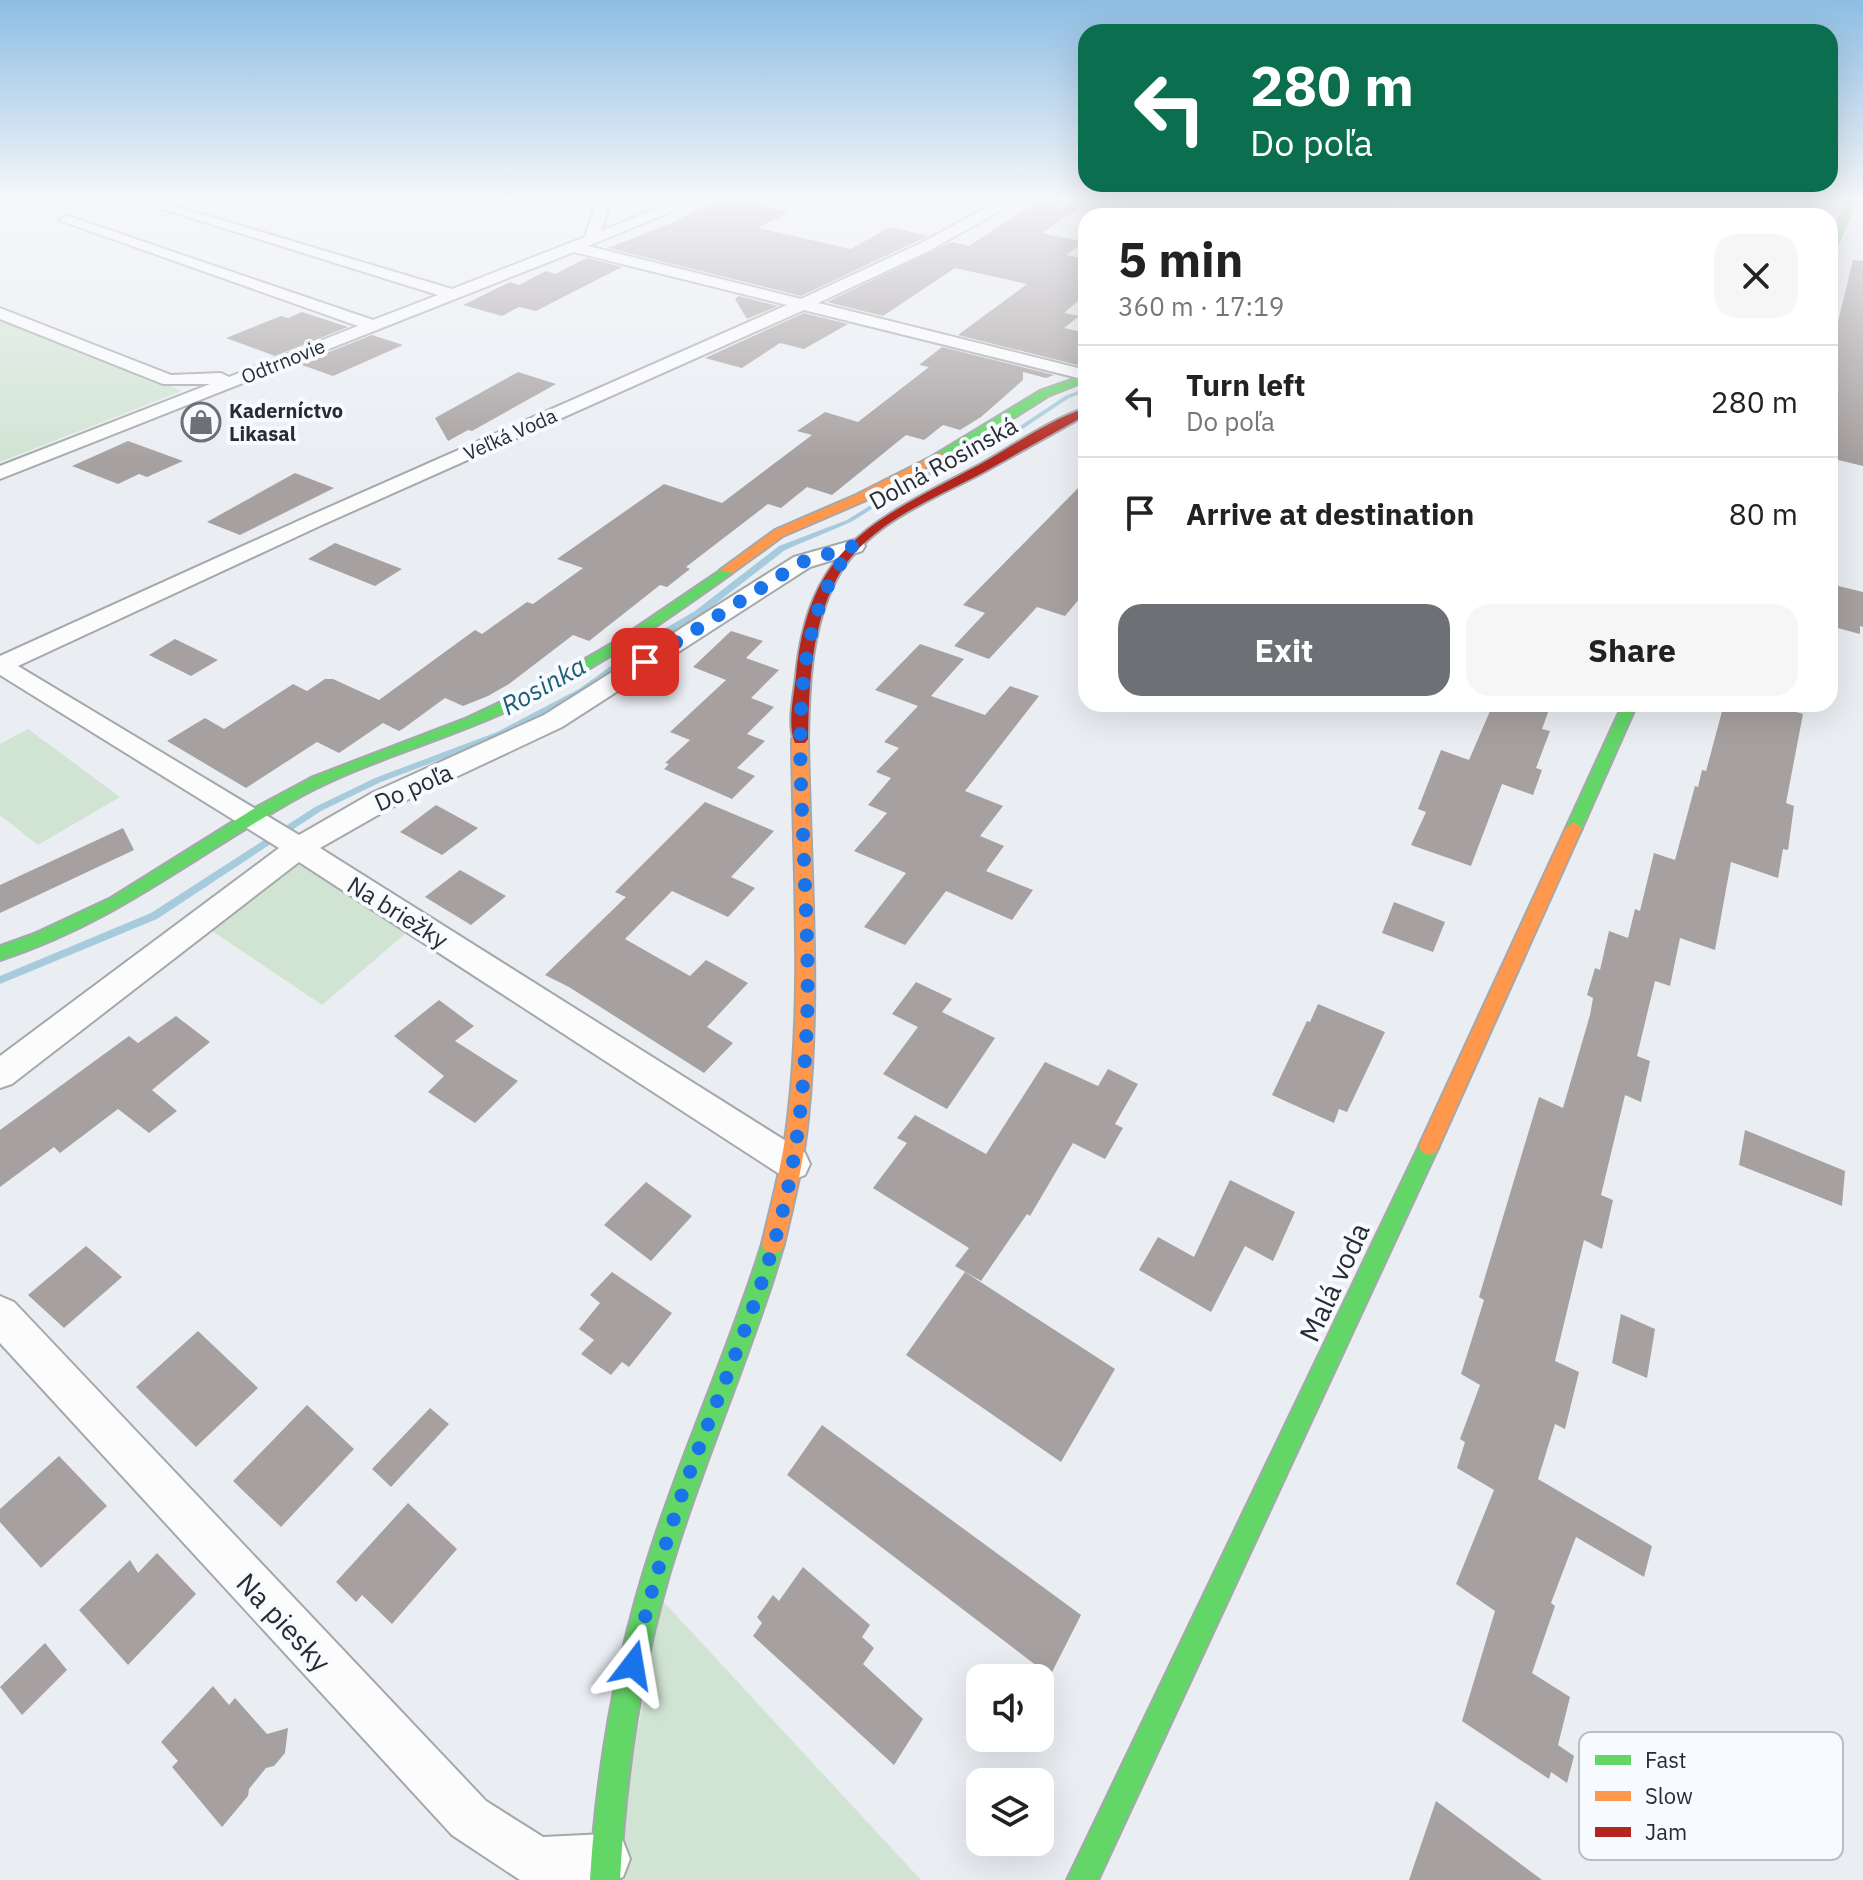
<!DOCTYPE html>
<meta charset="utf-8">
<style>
:root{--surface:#fff;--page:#f6f6f6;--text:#222;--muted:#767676;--line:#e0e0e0;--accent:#6d7074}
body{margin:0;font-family:"IBM Plex Sans",sans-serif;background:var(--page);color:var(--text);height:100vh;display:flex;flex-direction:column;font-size:30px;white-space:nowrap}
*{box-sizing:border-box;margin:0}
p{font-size:26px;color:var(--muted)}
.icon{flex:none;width:44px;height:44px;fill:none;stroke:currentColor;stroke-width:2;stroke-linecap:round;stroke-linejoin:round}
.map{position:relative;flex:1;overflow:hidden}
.sheet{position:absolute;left:1078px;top:208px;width:760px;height:504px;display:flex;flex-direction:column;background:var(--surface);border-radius:24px;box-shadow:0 8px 32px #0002}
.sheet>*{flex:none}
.banner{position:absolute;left:1078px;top:24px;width:760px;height:168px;border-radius:24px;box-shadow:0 8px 32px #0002;background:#0b6e4f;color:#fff;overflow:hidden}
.tools{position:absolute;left:966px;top:1664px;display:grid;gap:16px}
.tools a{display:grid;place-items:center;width:88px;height:88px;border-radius:16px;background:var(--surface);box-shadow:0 8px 32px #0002;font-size:40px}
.pin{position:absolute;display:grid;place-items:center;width:68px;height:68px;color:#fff;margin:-34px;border-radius:16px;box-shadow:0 4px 12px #0006}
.me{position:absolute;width:88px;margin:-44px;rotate:14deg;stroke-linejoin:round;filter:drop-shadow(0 0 6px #0008)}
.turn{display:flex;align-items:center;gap:28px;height:168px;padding:0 40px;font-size:36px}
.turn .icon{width:104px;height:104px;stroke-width:2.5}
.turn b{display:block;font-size:56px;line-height:68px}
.round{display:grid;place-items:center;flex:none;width:84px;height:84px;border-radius:24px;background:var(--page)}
.summary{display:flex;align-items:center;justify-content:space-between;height:136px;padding:0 40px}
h1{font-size:48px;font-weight:700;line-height:60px}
.primary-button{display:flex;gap:16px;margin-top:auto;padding:16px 40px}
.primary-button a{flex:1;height:92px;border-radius:24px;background:var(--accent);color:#fff;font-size:32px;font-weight:700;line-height:92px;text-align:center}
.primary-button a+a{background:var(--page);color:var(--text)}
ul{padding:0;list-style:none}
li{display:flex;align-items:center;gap:24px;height:112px;padding:0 40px;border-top:2px solid var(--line)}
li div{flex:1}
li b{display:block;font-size:30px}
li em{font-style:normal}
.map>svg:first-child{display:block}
.green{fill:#d1e4d3}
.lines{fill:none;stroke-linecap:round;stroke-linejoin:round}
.stream{fill:#a6cbdc;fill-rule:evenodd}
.building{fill:#a7a0a0}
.street-casing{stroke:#a5a8ab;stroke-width:4}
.fast-casing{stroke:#a5a8ab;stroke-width:4}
.slow-casing{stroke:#a5a8ab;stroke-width:4}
.jam-casing{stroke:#a5a8ab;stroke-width:4}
.street{fill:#fcfcfd;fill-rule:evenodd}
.fast{fill:#63d668;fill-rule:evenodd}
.slow{fill:#ff974d;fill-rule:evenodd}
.jam{fill:#b3261e;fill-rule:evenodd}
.route{stroke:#1a73e8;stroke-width:14;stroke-dasharray:0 25.2}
.labels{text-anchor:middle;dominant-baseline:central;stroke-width:8;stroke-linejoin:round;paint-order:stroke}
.far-street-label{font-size:20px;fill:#292c30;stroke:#f7fafe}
.far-poi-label{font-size:20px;font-weight:bold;fill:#292c30;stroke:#f7fafe;text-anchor:start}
.street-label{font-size:24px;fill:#292c30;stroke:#f7fafe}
.water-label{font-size:26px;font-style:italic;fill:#1d5e75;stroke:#f7fafe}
.near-street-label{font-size:28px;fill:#292c30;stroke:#f7fafe}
.key{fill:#f7fafe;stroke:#b9bcc0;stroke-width:2}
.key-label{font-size:22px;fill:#292c30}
</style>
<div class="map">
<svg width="1863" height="1880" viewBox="0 0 1863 1880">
<rect width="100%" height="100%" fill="#eaeef3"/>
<g class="green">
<path d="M0 315 182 391 0 462Z"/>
<path d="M28 729 120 797 38 845 0 815V744Z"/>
<path d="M296 863 406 933 322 1005 209 929Z"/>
<path d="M661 1599 921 1880H611Z"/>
</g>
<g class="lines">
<g class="stream">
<path d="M1379 197H1385L1364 213 1363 216H1359L1360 211Z"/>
<path d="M1086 388V392L1069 398 1021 430 907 487 851 522 785 550 701 615 660 639 585 693 503 736 381 782 321 811 157 919 0 984V976L151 913 315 807 375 778 497 732 579 689 654 635 695 611 779 546 847 520 903 485 1017 428 1065 396Z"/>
</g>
</g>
<g class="building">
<path d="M723 197 789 212 758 228 851 249 890 227 928 236 801 296 608 248 674 222Z"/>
<path d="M1044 197H1095L1042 233 1084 242 1066 255 1086 259V294L1064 313 1079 316 1064 328 1086 333V357L1077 365 958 335 1027 284 955 268 883 316 827 302 952 242 969 246Z"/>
<path d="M587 258 622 267 536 311 519 307 502 316 463 305 510 282 519 285 546 271 555 274Z"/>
<path d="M1853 260 1863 261V466L1830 458V355Z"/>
<path d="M739 296 778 306 747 319 735 299Z"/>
<path d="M302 312 348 327 275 356 226 338 281 316 288 318Z"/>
<path d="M804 313 848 324 804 349 780 343 742 368 705 358Z"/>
<path d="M372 335 403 345 333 376 299 364Z"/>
<path d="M942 347 1054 375 1046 378 1023 372V380L981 417 960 430 943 425 924 440 906 435 832 495 807 487 781 508 768 504 686 567 690 569 667 587 660 585 589 641 573 635 509 684 488 696 463 706 445 698 404 728 399 731 383 723 339 753 317 742 246 788 167 741 205 718 224 729 293 684 307 691 325 679H333L379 700 475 630 482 634 527 602 533 604 583 568 557 559 664 484 722 503 812 435 797 431 825 412 858 422 929 367 919 365Z"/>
<path d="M518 372 556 384 472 431 468 430 448 441 435 418Z"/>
<path d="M128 441 183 461 147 477 139 474 118 484 72 466Z"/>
<path d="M295 473 334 488 240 535 207 522Z"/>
<path d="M1086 480V591L1065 616 1037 607 989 659 954 646 985 613 963 605Z"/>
<path d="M335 543 402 569 375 586 308 559Z"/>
<path d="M1830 584 1863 592V627L1860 626V634L1830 626Z"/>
<path d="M731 631 763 641 746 658 779 670 751 698 774 707 747 734 765 741 737 768 755 776 732 799 664 769 669 764 665 763 690 740 670 732 726 680 693 667Z"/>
<path d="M175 639 218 660 191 676 149 655Z"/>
<path d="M920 644 964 659 931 696 985 715 1010 686 1039 696 965 791 1003 806 980 836 1004 846 986 871 1033 890 1012 920 946 891 905 945 864 927 906 873 854 851 887 813 868 805 891 778 876 772 899 748 884 742 918 706 875 690Z"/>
<path d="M1493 704H1551L1542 729 1550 731 1536 768 1542 770 1533 795 1502 784 1471 866 1411 845 1426 812 1418 809 1441 750 1469 760Z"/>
<path d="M1724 704H1768L1803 714 1786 803 1794 806 1788 850 1783 849 1778 878 1731 862 1715 950 1680 938 1670 986 1655 981 1637 1056 1650 1061 1641 1102 1625 1095 1601 1195 1613 1200 1602 1249 1584 1240 1555 1361 1579 1372 1565 1429 1555 1424 1538 1479 1652 1546 1644 1577 1576 1537 1551 1603 1555 1606 1532 1673 1570 1697 1558 1745 1574 1756 1567 1783 1551 1772 1549 1779 1462 1721 1495 1611 1456 1584 1494 1490 1457 1468 1465 1442 1460 1439 1480 1385 1461 1374 1484 1300 1479 1297 1539 1097 1563 1108 1590 1015 1593 998 1587 995 1595 968 1600 970 1609 931 1628 938 1635 909 1640 911 1654 853 1675 860 1695 786 1698 787 1702 770 1706 771Z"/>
<path d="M705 802 774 831 731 877 755 888 728 917 672 891 625 939 690 976 706 960 748 983 707 1027 733 1043 704 1073 569 987 545 975 626 897 615 892Z"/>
<path d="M436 805 478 828 442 855 400 832Z"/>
<path d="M123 828 134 850 0 913V885Z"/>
<path d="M460 870 506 896 471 925 425 897Z"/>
<path d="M1394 902 1445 922 1433 952 1382 933Z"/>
<path d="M916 982 952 999 942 1012 995 1038 947 1109 883 1074 918 1027 892 1014Z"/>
<path d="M439 1000 474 1026 455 1041 518 1081 475 1123 428 1092 444 1076 394 1036Z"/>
<path d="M1318 1004 1385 1032 1347 1112 1339 1109 1334 1123 1272 1095 1307 1021 1310 1022Z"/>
<path d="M176 1016 210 1042 152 1090 177 1111 149 1133 118 1109 60 1153 54 1147 0 1187V1130L129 1036 138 1043Z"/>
<path d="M1045 1062 1098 1086 1108 1069 1138 1084 1115 1124 1123 1128 1105 1159 1073 1143 1030 1216 1027 1214 981 1281 955 1266 969 1248 873 1188 907 1143 897 1138 915 1115 986 1154Z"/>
<path d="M1745 1130 1845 1171 1842 1206 1739 1165Z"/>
<path d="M1230 1180 1295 1212 1273 1261 1245 1246 1211 1312 1139 1270 1158 1237 1194 1257Z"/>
<path d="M646 1182 692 1216 651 1261 604 1225Z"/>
<path d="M86 1246 122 1277 64 1328 28 1295Z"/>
<path d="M612 1272 672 1313 629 1367 622 1362 611 1375 581 1354 594 1340 579 1329 600 1303 590 1295Z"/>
<path d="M965 1272 1115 1369 1061 1462 906 1355Z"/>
<path d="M1621 1314 1655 1329 1647 1378 1612 1363Z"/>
<path d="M198 1331 258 1388 196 1447 136 1387Z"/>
<path d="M307 1405 354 1449 281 1527 233 1481Z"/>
<path d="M430 1408 449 1424 391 1487 372 1469Z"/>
<path d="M822 1425 1081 1615 1050 1676 787 1475Z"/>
<path d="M59 1456 107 1506 41 1568 0 1522V1509Z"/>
<path d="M408 1503 457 1549 392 1624 362 1595 356 1602 336 1582Z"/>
<path d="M157 1553 196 1594 128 1665 79 1610 130 1560 138 1573Z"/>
<path d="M803 1567 870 1625 862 1637 874 1648 863 1664 923 1719 894 1765 753 1636 762 1623 757 1617 773 1595 779 1601Z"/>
<path d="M45 1643 67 1670 22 1715 0 1687Z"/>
<path d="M213 1686 229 1705 235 1698 267 1734 288 1728 285 1753 274 1766 266 1768 249 1789 248 1796 222 1827 172 1767 178 1761 161 1742Z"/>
<path d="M1436 1801 1542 1880H1409Z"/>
</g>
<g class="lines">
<g class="street-casing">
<g id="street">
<path d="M598 197H612L601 231 687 197H707L588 246 801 299 919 244 1006 197H1024L929 251 818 303 1086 370V380L804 310 324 524 18 666 299 835 372 793 544 715 794 557 854 540 862 541 865 546 862 551 810 567 562 727 392 807 320 848 805 1153 810 1164 805 1175 793 1180 781 1175 299 862 12 1084 0 1088V1056L279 848 0 675V656L309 516 787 305 574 252 0 479V466L210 384H163L0 319V308L171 375 221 373 229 377 358 326 59 220 66 216 71 217 373 320 438 295 153 206 165 203 452 289 585 237Z"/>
<path d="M1393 197H1408L1392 216H1378Z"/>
<path d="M0 1296 14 1302 486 1801 543 1837 605 1834 623 1841 630 1859 623 1877 615 1880H520L452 1835 0 1343Z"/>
</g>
</g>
<g class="fast-casing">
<g id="fast">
<path d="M1849 197H1857L1834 251 1830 254V241Z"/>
<path d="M1086 375V381L1048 396 987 435 943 458 933 456 1040 391Z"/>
<path d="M727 566 734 570 732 573C659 625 587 676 505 712 439 742 367 761 303 795 199 852 116 923 0 960V946L34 934 111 898 255 808 313 777 467 718 554 677 618 640Z"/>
<path d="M1623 704H1637L1582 828 1580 832H1568L1566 828Z"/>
<path d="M1429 1137 1436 1140 1439 1146 1098 1880H1067L1422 1140Z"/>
<path d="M773 1234 781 1237 784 1244 774 1277C745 1367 707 1455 678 1546 643 1654 626 1766 620 1880H590C597 1766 616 1655 652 1546 685 1444 730 1347 762 1244L765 1237Z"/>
</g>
</g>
<g class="slow-casing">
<g id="slow">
<path d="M939 453 943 454V458L864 501 783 536 732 573 720 570 775 530 856 495Z"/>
<path d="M800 734 808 739C810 865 821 992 808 1118 804 1161 794 1202 784 1244L781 1251 773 1254 765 1251 762 1244C772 1202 783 1161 788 1118 803 993 793 865 792 739Z"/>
<path d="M1574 822 1582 828 1439 1146 1436 1152 1429 1155 1422 1152 1419 1146 1566 828Z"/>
</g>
</g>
<g class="jam-casing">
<path id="jam" d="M1086 408V415C1052 434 1018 453 984 472 932 500 867 523 837 578 811 627 809 684 808 739L805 743H795C787 725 794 695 796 676 809 544 874 521 979 465 1013 446 1049 420 1086 408Z"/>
</g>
<use href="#street" class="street"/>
<use href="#fast" class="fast"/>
<use href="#slow" class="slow"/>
<use href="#jam" class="jam"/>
</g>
<linearGradient id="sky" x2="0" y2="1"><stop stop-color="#8dbde3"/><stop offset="0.43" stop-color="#f6f7fa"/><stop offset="1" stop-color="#f6f7fa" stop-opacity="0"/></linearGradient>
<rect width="1863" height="461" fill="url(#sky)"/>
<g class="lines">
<path class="route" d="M633 1665C646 1611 661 1557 679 1503 712 1406 757 1313 782 1214 798 1151 804 1086 807 1022 809 968 806 914 804 860 801 762 785 625 854 546L802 562 645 662"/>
</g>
<defs>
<g id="shop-ring" transform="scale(2)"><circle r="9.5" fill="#f7fafe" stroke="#6d7074" stroke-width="1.5"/><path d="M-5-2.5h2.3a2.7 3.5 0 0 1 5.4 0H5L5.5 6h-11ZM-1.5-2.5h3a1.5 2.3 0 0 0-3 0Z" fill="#6d7074"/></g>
</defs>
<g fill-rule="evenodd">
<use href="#shop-ring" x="201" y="422"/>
</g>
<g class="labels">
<g class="far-street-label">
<text transform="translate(283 361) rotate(-22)">Odtrnovie</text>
<text transform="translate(510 434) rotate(-24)">Veľká Voda</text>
</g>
<g class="far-poi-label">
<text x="229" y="410">Kaderníctvo<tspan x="229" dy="23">Likasal</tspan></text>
</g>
<g class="street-label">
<text transform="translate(943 463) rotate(-29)">Dolná Rosinská</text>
<text transform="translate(413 787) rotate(-24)">Do poľa</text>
<text transform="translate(398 912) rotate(32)">Na briežky</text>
</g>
<g class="water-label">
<text transform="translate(543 685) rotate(-29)">Rosinka</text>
</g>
<g class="near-street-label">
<text transform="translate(1334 1282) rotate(-65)">Malá voda</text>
<text transform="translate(284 1622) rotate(47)">Na piesky</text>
</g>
</g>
<rect x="1579" y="1732" width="264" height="128" rx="12" class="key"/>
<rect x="1595" y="1755" width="36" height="10" fill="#63d668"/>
<rect x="1595" y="1791" width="36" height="10" fill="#ff974d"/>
<rect x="1595" y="1827" width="36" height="10" fill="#b3261e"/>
<g class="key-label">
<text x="1645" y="1768">Fast</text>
<text x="1645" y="1804">Slow</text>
<text x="1645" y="1840">Jam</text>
</g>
</svg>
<div class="tools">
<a><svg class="icon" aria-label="sound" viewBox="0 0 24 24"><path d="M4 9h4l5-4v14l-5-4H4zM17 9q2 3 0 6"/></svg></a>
<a><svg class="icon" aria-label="layers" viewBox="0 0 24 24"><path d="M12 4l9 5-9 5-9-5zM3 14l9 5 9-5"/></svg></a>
</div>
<div class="pin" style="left:645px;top:662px;background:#d93025"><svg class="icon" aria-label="arrive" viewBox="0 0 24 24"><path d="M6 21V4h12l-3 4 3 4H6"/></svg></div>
<svg class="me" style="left:633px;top:1665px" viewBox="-20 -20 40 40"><path d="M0-17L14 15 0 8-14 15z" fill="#1a73e8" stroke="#fff" stroke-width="4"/></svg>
<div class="banner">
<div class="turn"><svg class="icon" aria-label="left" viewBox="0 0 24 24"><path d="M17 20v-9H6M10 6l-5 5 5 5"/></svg><div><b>280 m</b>Do poľa</div></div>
</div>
<section class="sheet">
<div class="summary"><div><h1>5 min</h1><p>360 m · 17:19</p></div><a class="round"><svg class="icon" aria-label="close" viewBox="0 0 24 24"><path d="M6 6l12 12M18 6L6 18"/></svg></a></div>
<ul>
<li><svg class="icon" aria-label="left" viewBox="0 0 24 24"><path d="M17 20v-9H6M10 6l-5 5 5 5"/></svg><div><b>Turn left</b><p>Do poľa</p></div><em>280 m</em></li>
<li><svg class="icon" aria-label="arrive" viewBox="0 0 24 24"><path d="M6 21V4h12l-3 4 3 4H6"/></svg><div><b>Arrive at destination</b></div><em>80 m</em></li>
</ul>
<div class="primary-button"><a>Exit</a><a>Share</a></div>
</section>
</div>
